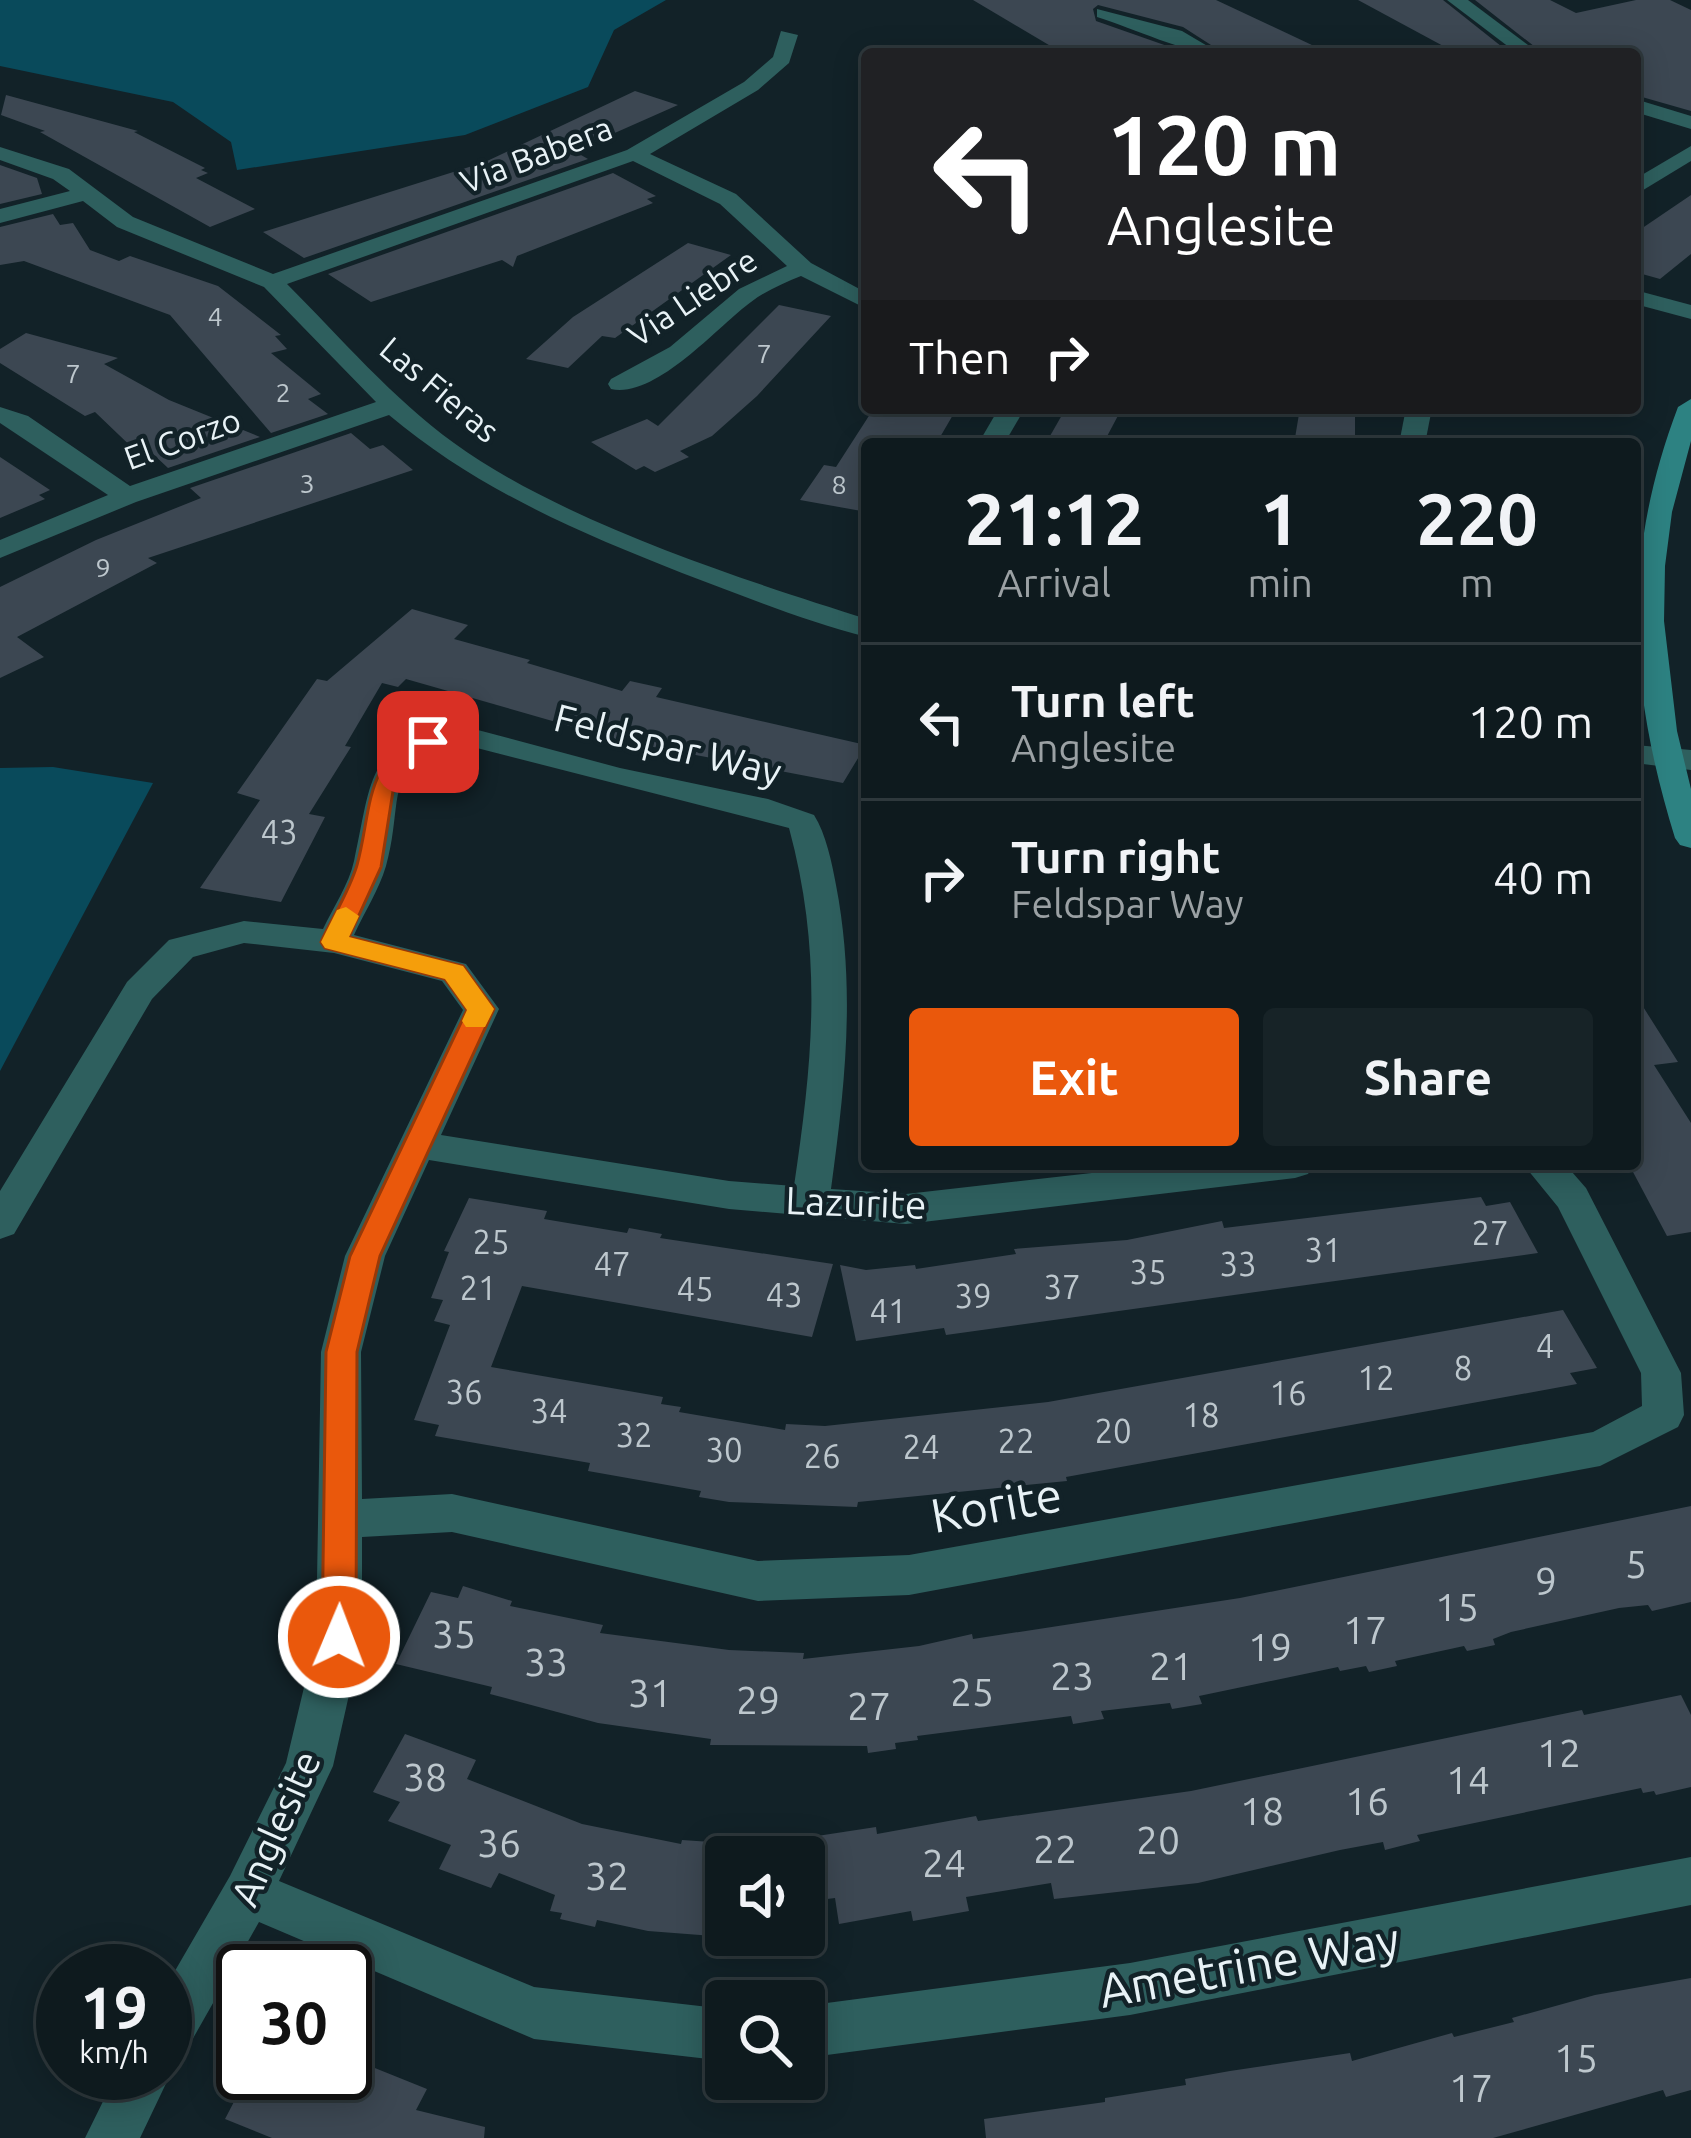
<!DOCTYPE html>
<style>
:root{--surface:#0e1a1e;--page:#172327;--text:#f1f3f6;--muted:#9ba1a4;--line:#2e383c;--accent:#ea580c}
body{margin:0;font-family:Ubuntu,sans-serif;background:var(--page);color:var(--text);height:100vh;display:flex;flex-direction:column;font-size:45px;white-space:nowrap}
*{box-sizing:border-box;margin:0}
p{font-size:39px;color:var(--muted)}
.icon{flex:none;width:66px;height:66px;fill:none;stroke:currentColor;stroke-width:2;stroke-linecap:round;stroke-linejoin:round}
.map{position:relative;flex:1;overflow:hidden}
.side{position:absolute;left:861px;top:438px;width:780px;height:732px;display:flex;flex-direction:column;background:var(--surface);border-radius:12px;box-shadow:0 6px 30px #0003,0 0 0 3px var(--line)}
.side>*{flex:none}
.top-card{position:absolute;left:861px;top:48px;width:780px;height:366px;border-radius:12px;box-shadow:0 6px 30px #0003,0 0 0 3px var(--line);background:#202124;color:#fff;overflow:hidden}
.fabs{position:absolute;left:705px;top:1836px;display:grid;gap:24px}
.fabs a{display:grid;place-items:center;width:120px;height:120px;border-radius:12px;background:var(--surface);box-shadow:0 6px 30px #0003,0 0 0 3px var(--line);font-size:60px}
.speed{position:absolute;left:36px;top:1944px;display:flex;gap:24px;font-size:60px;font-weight:700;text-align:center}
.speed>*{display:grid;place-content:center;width:156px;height:156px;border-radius:50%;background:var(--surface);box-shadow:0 6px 30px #0003,0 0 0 3px var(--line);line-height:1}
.speed small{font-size:30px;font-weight:400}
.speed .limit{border:6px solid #111;border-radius:18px;background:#fff;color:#111}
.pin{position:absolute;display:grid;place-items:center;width:102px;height:102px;color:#fff;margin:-51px;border-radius:24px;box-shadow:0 6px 18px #0006}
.me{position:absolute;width:132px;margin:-66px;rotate:1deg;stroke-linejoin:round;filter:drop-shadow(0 0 9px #0008)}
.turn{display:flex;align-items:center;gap:42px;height:252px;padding:0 48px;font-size:54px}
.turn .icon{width:156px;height:156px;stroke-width:2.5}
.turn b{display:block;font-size:84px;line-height:102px}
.then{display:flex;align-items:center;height:114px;padding:0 48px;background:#0003;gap:24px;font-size:45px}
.eta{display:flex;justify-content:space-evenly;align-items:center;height:204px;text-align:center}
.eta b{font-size:72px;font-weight:700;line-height:84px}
.primary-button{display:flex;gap:24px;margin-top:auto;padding:24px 48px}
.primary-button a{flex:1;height:138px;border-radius:12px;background:var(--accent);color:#fff;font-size:48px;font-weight:700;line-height:138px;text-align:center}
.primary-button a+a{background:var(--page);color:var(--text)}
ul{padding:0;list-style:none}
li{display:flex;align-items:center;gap:36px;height:156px;padding:0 48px;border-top:3px solid var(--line)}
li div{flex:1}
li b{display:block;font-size:45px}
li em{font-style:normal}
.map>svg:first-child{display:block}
.green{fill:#094a5b}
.building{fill:#3c4752}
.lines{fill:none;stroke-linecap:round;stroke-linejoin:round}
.street{fill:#2e5f5e;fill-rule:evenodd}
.secondary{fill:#2d8282;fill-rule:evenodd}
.route{fill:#ea580c;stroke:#983908;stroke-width:3}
.slow{fill:#f59e0b}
.labels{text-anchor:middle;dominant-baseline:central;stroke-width:9;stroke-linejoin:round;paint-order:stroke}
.far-number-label{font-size:27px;fill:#bdc7cd}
.far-street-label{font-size:33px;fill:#e8f2f6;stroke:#122228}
.number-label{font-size:33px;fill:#bdc7cd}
.street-label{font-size:39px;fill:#e8f2f6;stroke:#122228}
.near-number-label{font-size:39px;fill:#bdc7cd}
.near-street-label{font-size:48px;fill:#e8f2f6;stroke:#122228}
</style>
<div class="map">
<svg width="1691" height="2138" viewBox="0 0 1691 2138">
<rect width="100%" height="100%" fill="#122228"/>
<g class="green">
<path d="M0 0H666L614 30 588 87 465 135 237 170 231 142 173 102 0 66Z"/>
<path d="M53 767 153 783 0 1071V768Z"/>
</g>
<g class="building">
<path d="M973 0H1216L1331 54H1225L1183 27 1098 5 1093 9 1096 21 1190 54H1064Z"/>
<path d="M1358 0H1443L1511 54H1458Z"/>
<path d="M1475 0H1550L1576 13 1636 0H1670L1691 10V111L1635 95V46L1544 54Z"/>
<path d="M635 91 678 105 574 151 588 159 304 258 263 232 485 162Z"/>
<path d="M6 95 138 131 134 132 205 168 201 170 208 173 196 178 255 209 210 227 40 132 45 131 1 115Z"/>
<path d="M0 165 37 178 42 194 0 204Z"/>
<path d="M613 173 656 196 647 199 653 203 517 256 513 267 502 260 371 302 328 274Z"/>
<path d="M1691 195V254L1660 279 1635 272V233Z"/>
<path d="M53 214 60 225 73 223 90 250 119 261 130 256 218 286 281 335 275 336 287 349 271 353 321 394 308 399 328 414 271 433 170 315 24 261 0 265V227Z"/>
<path d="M688 243 731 255 615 338 602 336 568 368 526 359 573 317Z"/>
<path d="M779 305 831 316 757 396 712 436 680 451 689 457 655 472 644 466 636 470 591 442 647 419 658 426Z"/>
<path d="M26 333 118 358 104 364 169 400 260 437 168 468 152 453 142 457 95 412 85 416 0 363V349Z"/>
<path d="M874 408H957L936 444H867V512L800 500 824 465 836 467Z"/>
<path d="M1066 408H1122L1103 444 1050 436Z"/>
<path d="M1300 408H1355V444H1294Z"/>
<path d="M351 433 370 449 383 445 413 470 148 558 157 563 17 637 44 657 0 678V587L96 540 201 498 190 488Z"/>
<path d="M0 457 50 490 39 495 45 499 0 518Z"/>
<path d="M412 609 468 625 454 639 530 660 527 663 622 691 630 681 662 688 656 697 866 745 843 783 622 741 406 679 398 687 382 683 345 746 351 747 309 814 325 817 281 902 200 888 260 800 237 793 317 679 327 681Z"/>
<path d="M1635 994 1678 1062 1654 1065 1691 1123V1232L1667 1236 1633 1172Z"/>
<path d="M1481 1197 1486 1206 1510 1202 1538 1253 946 1335 944 1328 856 1341 840 1265 866 1270 915 1265 916 1269 1016 1254 1014 1249 1127 1240 1222 1221 1224 1228Z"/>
<path d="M469 1198 547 1211 544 1219 627 1233 629 1228 662 1234 660 1238 833 1264 812 1337 522 1286 491 1367 663 1397 661 1404 681 1407 679 1412 785 1430 786 1424 825 1426 1048 1402 1563 1310 1597 1368 1570 1373 1577 1384 1066 1477 1067 1481 858 1502 857 1507 729 1502 699 1497 701 1491 588 1471 590 1463 435 1436 439 1425 414 1420 450 1325 434 1321 443 1300 431 1298 449 1252 444 1251Z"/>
<path d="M1691 1506V1602L1652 1611 1648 1605 1619 1608 1511 1632 1493 1639 1495 1645 1467 1651 1464 1646 1395 1661 1397 1666 1369 1672 1366 1666 1340 1671 1338 1667 1199 1696 1202 1704 1172 1709 1170 1703 1101 1711 1104 1719 1073 1724 1071 1716 917 1736 918 1740 895 1743 896 1749 868 1753 867 1746 710 1745 711 1739 598 1723 490 1694 492 1687 396 1664 431 1592 458 1598 463 1586 512 1601 510 1606 603 1625 600 1633 729 1650 804 1653 803 1659 919 1646 972 1634 973 1639 1240 1598Z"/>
<path d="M1681 1695 1691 1715V1787L1656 1795 1654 1791 1643 1793 1641 1788 1417 1835 1420 1841 1385 1850 1383 1842 1340 1850 1198 1883 1054 1899 1051 1883 966 1897 969 1911 913 1921 911 1911 839 1924 835 1898 804 1902V1838L876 1827 877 1834 976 1816 978 1821 1191 1791 1582 1710 1584 1715Z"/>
<path d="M405 1734 476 1760 467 1779 582 1824 681 1844 682 1840 726 1843V1937L648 1931 597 1920 595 1927 560 1919 562 1913 550 1911 555 1895 499 1873 491 1888 439 1869 451 1845 388 1821 400 1802 373 1792Z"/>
<path d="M1691 1978V2090L1666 2097 1663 2090 1493 2138H986L984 2119 1105 2102V2098L1186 2085 1185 2079 1230 2071 1350 2053 1352 2061 1452 2033 1454 2037 1514 2022 1512 2018 1595 1995Z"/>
<path d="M345 2056 427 2089 416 2110 485 2127 484 2138H272L225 2119 249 2073H345Z"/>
</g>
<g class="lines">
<g class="street">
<path d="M1447 0H1468L1540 54H1518Z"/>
<path d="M1097 9 1182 31 1221 54C1186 54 1133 28 1097 17Z"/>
<path d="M781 31 798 35 789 63 758 90 650 154 736 194 811 263 867 293V309L801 276C784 283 767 290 751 302 718 326 656 399 611 389L608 384 611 379 670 347 739 289 787 266 720 204 633 161 287 284C341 338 392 398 454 443 561 521 740 579 867 619V637C804 621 743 596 682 573 576 531 477 489 389 415L136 502 0 558V540L108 495 0 423V407L28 416 130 486 376 402 264 287 117 227 83 201 0 223V209L70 191 53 179 0 160V147L69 169 133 217 273 274 627 150 744 82 773 57Z"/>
<path d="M1635 99 1691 116V129L1635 112Z"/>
<path d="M1691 146V161L1635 195V179Z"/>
<path d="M1635 290 1691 305V319L1635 304Z"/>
<path d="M999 408H1025L1004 444H978Z"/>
<path d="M1406 408H1432L1425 444H1399Z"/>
<path d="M474 729 620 768 768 799 814 815C826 834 832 863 836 885 856 988 845 1086 831 1189L906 1194 1172 1164H1314L1308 1174 1295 1178 906 1224 729 1209 429 1160 385 1256 361 1352 362 1499 452 1494 758 1561 909 1555 1593 1432 1642 1406 1641 1373 1558 1207 1523 1164H1565L1586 1188 1681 1373 1684 1415 1678 1427 1600 1466 909 1595 758 1601 452 1532 362 1537V1637L333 1766 279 1881 534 1987 726 2009V2061L534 2039 259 1922 183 2056 167 2063 171 2073 140 2138H85L117 2073H165V1988L230 1876 286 1763 316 1637 321 1352 345 1256 463 1010 442 981 334 953 244 943 193 957 152 999 14 1234 0 1239V1191L127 982 169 940 244 921 323 929C333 908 349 884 354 861 374 769 366 738 474 729ZM473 747 789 828C823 954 813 1059 794 1186L729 1181 441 1135 499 1009 466 964 354 935C364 913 379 890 386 866 406 795 377 756 473 747Z"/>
<path d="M1635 745 1691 750V770L1635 763Z"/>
<path d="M1691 1857V1905L1130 2015 804 2058V2006L1130 1963Z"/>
</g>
<path class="secondary" d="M1691 399V441L1672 512 1665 566 1664 621 1677 731 1691 789V848L1680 845 1675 838C1628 686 1621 557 1678 407Z"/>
</g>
<path class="route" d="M428 735 440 742 408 764 394 785 381 867 349 937 463 966 494 1009 380 1256 357 1352 356 1637 351 1648 339 1653 327 1648 322 1637 326 1352 350 1256 467 1010 445 979 325 948 321 942C332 918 349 892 357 865 372 812 363 754 428 735Z"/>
<path class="slow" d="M346 907 359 916 349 937 463 966 494 1009 485 1027H466L462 1021 467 1010 445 979 325 948 321 942 337 910Z"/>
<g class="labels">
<g class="far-number-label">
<text x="215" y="316">4</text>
<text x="764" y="353">7</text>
<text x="73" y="373">7</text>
<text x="283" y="392">2</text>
<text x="307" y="483">3</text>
<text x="839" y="484">8</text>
<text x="103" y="567">9</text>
</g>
<g class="far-street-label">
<text transform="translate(536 154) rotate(-21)">Via Babera</text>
<text transform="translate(692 297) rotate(-34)">Via Liebre</text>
<text transform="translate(440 389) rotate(40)">Las Fieras</text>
<text transform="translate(182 438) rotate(-20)">El Corzo</text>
</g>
<g class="number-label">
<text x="279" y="831">43</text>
<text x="1490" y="1232">27</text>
<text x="491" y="1241">25</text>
<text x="1323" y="1249">31</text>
<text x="612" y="1263">47</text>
<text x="1238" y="1263">33</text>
<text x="1148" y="1271">35</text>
<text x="1062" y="1286">37</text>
<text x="478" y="1287">21</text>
<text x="695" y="1288">45</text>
<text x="784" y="1294">43</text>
<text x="973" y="1295">39</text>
<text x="888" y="1310">41</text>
<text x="1545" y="1345">4</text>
<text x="1463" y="1367">8</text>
<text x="1376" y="1377">12</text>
<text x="464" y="1391">36</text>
<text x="1288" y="1392">16</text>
<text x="549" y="1410">34</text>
<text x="1201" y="1414">18</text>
<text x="1113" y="1430">20</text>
<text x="634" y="1434">32</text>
<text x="1016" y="1440">22</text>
<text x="921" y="1446">24</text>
<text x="724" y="1449">30</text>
<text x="822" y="1455">26</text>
</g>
<g class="street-label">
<text transform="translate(668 744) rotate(14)">Feldspar Way</text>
<text transform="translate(856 1202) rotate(2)">Lazurite</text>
<text transform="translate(275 1828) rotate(-66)">Anglesite</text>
</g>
<g class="near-number-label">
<text x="1636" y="1563">5</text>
<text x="1546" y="1580">9</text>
<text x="1457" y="1606">15</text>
<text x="1365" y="1629">17</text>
<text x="454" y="1633">35</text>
<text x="1270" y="1646">19</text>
<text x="546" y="1661">33</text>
<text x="1171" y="1665">21</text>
<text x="1072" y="1675">23</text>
<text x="972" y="1691">25</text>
<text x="650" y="1692">31</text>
<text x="758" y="1699">29</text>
<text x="869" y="1705">27</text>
<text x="1559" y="1752">12</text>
<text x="425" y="1776">38</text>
<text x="1468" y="1779">14</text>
<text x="1367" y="1800">16</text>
<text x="1262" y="1810">18</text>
<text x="1158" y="1839">20</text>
<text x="499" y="1842">36</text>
<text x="1055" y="1848">22</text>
<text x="944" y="1862">24</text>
<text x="607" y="1875">32</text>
<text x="1576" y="2057">15</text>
<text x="1471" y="2087">17</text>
</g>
<g class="near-street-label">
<text transform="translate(996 1504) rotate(-10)">Korite</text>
<text transform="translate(1249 1964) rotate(-10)">Ametrine Way</text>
</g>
</g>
</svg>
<div class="fabs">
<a><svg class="icon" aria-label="sound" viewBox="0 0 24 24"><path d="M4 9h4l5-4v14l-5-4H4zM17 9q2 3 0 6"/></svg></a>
<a><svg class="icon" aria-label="search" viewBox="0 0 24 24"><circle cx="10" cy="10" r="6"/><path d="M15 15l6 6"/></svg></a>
</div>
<div class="speed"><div>19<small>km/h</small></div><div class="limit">30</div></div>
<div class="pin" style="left:428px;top:742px;background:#d93025"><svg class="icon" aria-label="arrive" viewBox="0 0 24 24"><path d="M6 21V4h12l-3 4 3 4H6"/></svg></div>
<svg class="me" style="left:339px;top:1637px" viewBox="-20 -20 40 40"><circle r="17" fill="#ea580c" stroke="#fff" stroke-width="3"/><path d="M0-11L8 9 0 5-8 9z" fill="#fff"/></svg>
<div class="top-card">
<div class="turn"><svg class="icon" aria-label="left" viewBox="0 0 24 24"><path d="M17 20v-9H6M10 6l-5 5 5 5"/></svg><div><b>120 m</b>Anglesite</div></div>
<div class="then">Then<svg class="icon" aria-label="right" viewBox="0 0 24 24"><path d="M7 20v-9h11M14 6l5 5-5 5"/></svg></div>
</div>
<section class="side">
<div class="eta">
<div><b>21:12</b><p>Arrival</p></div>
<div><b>1</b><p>min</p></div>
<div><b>220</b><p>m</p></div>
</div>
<ul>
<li><svg class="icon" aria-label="left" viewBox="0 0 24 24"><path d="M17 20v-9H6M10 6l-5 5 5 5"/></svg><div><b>Turn left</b><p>Anglesite</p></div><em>120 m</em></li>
<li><svg class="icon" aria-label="right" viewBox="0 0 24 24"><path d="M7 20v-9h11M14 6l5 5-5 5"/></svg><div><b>Turn right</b><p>Feldspar Way</p></div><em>40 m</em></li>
</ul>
<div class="primary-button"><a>Exit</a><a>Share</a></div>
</section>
</div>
